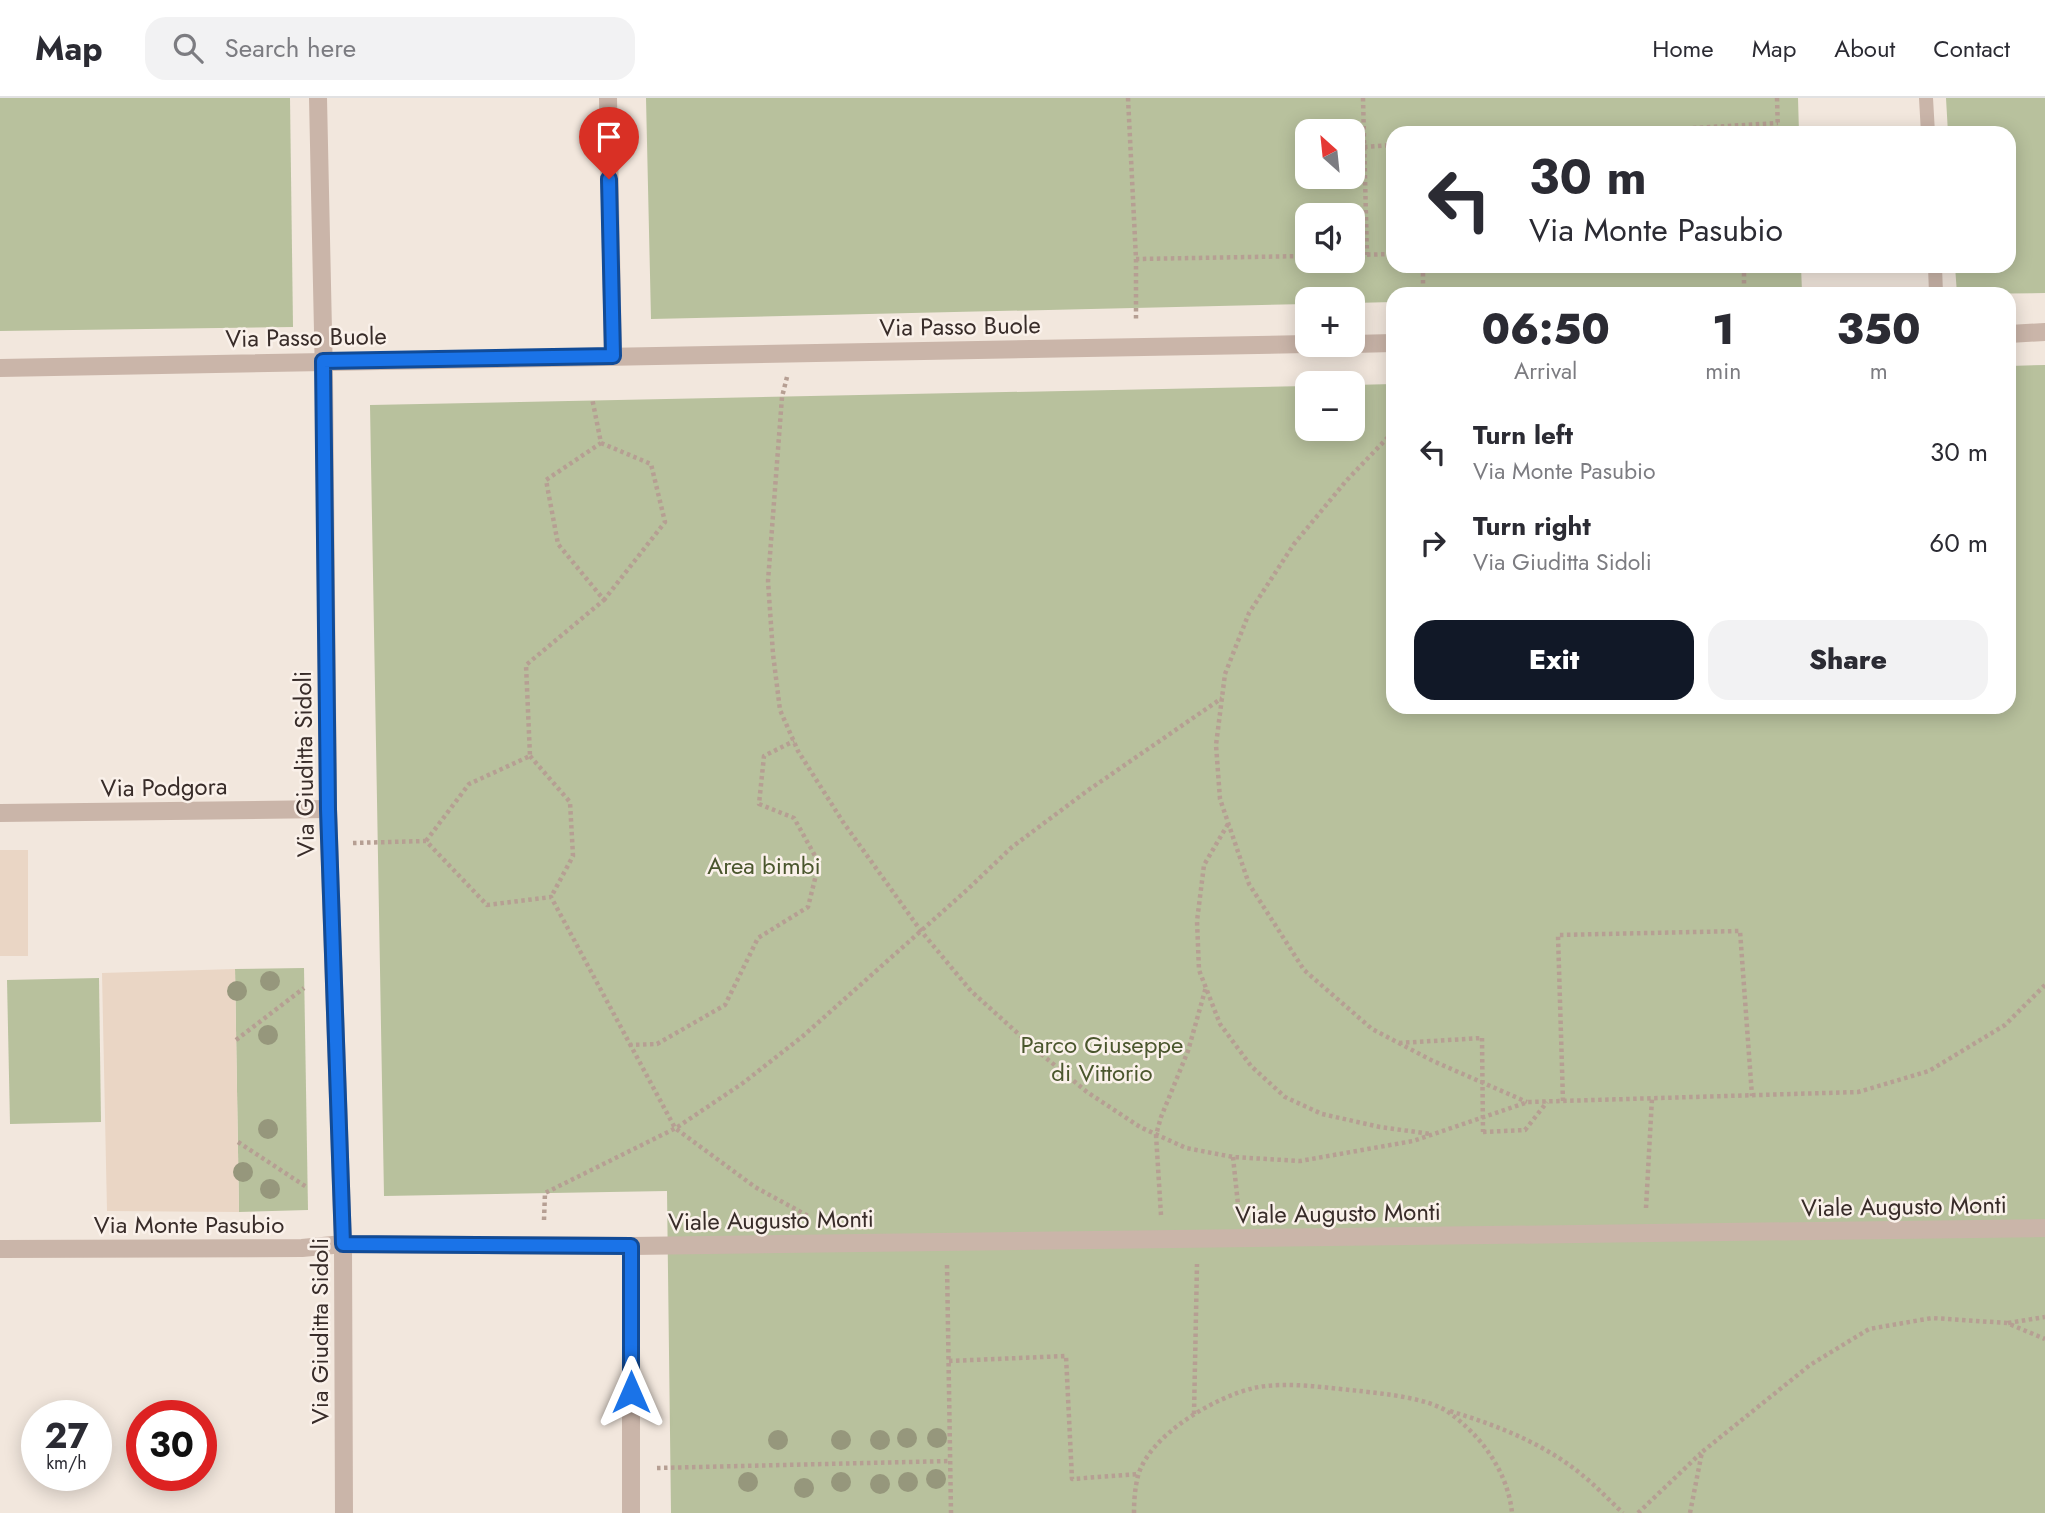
<!DOCTYPE html>
<meta charset="utf-8">
<style>
:root{--surface:#fff;--page:#f2f2f3;--text:#2b2b33;--muted:#7c7c81;--line:#e1e1e2;--accent:#111827}
body{margin:0;font-family:Jost,sans-serif;background:var(--page);color:var(--text);height:100vh;display:flex;flex-direction:column;font-size:26px;white-space:nowrap}
*{box-sizing:border-box;margin:0}
p{font-size:23px;color:var(--muted)}
.icon{flex:none;width:38px;height:38px;fill:none;stroke:currentColor;stroke-width:2;stroke-linecap:round;stroke-linejoin:round}
.map{position:relative;flex:1;overflow:hidden}
.drawer{position:absolute;left:1386px;top:189px;width:630px;height:427px;display:flex;flex-direction:column;background:var(--surface);border-radius:21px;box-shadow:0 4px 18px #0003}
.drawer>*{flex:none}
.top-card{position:absolute;left:1386px;top:28px;width:630px;height:147px;border-radius:21px;box-shadow:0 4px 18px #0003;background:#fff;color:var(--text);overflow:hidden}
.needle{width:46px;rotate:333deg}
.fabs{position:absolute;left:1295px;top:21px;display:grid;gap:14px}
.fabs a{display:grid;place-items:center;width:70px;height:70px;border-radius:14px;background:var(--surface);box-shadow:0 4px 18px #0003;font-size:35px}
.speed{position:absolute;left:21px;top:1302px;display:flex;gap:14px;font-size:35px;font-weight:700;text-align:center}
.speed>*{display:grid;place-content:center;width:91px;height:91px;border-radius:50%;background:var(--surface);box-shadow:0 4px 18px #0003;line-height:1}
.speed small{font-size:18px;font-weight:400}
.speed .limit{border:10px solid #d22;background:#fff;color:#111}
.pin{position:absolute;display:grid;place-items:center;width:60px;height:60px;color:#fff;margin:-72px -30px;border-radius:50% 50% 50% 0;rotate:-45deg;box-shadow:0 0 7px #0007}
.pin .icon{rotate:45deg}
.me{position:absolute;width:77px;margin:-38px;rotate:0deg;stroke-linejoin:round;filter:drop-shadow(0 0 5px #0008)}
.turn{display:flex;align-items:center;gap:24px;height:147px;padding:0 28px;font-size:32px}
.turn .icon{width:91px;height:91px;stroke-width:2.5}
.turn b{display:block;font-size:49px;line-height:60px}
.eta{display:flex;justify-content:space-evenly;align-items:center;height:119px;text-align:center}
.eta b{font-size:42px;font-weight:800;line-height:49px}
.primary-button{display:flex;gap:14px;margin-top:auto;padding:14px 28px}
.primary-button a{flex:1;height:80px;border-radius:21px;background:var(--accent);color:#fff;font-size:28px;font-weight:800;line-height:80px;text-align:center}
.primary-button a+a{background:var(--page);color:var(--text)}
ul{padding:0;list-style:none}
li{display:flex;align-items:center;gap:21px;height:91px;padding:0 28px}
li div{flex:1}
li b{display:block;font-size:26px}
li em{font-style:normal}
header{display:flex;align-items:center;gap:42px;box-sizing:border-box;height:98px;padding:0 35px;background:var(--surface);border-bottom:2px solid var(--line)}
header strong{font-size:33px}
nav{display:flex;gap:38px;margin-inline-start:auto;font-size:24px}
.search{width:490px;height:63px;background:var(--page);display:flex;align-items:center;gap:18px;box-sizing:border-box;padding:0 24px;border-radius:21px;color:var(--muted);font-size:26px}
.map>svg:first-child{display:block}
.green{fill:#b8c19d;fill-rule:evenodd}
.plaza{fill:#ead6c5}
.lines{fill:none;stroke-linecap:round;stroke-linejoin:round}
.path{stroke:#b69f93;stroke-width:4.5;stroke-dasharray:3.5 3.5;stroke-linecap:butt}
.service{stroke:#cab5a9;stroke-width:14}
.pedestrian{stroke:#cab5a9;stroke-width:18}
.minor{stroke:#cab5a9;stroke-width:18}
.tertiary{stroke:#cab5a9;stroke-width:18}
.path-bridge{stroke:#b69f93;stroke-width:4.5;stroke-dasharray:3.5 3.5;stroke-linecap:butt}
.tree{fill:#96977c}
.route-casing{stroke:#114b97;stroke-width:18}
.route{stroke:#1a73e8;stroke-width:12}
.labels{text-anchor:middle;dominant-baseline:central;stroke-width:5;stroke-linejoin:round;paint-order:stroke}
.street-label{font-size:24px;fill:#382c29;stroke:#faf1ea}
.park-label{font-size:24px;fill:#4a562d;stroke:#faf1ea}
</style>
<header>
<strong>Map</strong>
<div class="search"><svg class="icon" aria-label="search" viewBox="0 0 24 24"><circle cx="10" cy="10" r="6"/><path d="M15 15l6 6"/></svg>Search here</div>
<nav><a>Home</a><a>Map</a><a>About</a><a>Contact</a></nav>
</header>
<div class="map">
<svg width="2045" height="1415" viewBox="0 0 2045 1415">
<rect width="100%" height="100%" fill="#f2e7dd"/>
<g class="green">
<path d="M0 0H290L293 229 0 233Z"/>
<path d="M646 0H1798L1799 35H1393V168H1801L1802 194 1393 196V204L1353 205V201H1307V206L651 221ZM1307 33H1353V79H1307ZM1307 117H1353V163H1307Z"/>
<path d="M1946 0H2045V195L1957 196 1955 168H2009V35H1948Z"/>
<path d="M2045 267V1415H671L667 1093 384 1098 370 307 1307 288V331H1353V287L1393 286V609H2009V268Z"/>
<path d="M304 870 308 1112 239 1114 235 871Z"/>
<path d="M99 880 101 1024 10 1026 7 882Z"/>
</g>
<g class="plaza">
<rect x="0" y="752" width="28" height="106"/>
<path d="M235 871 239 1114 107 1113 102 875Z"/>
</g>
<g class="lines">
<g class="path">
<path d="M1128 0 1136 161 1307 158"/>
<path d="M1363 0 1367 157"/>
<path d="M1777 0 1778 35"/>
<path d="M1609 35 1778 25"/>
<path d="M1364 49 1393 47"/>
<path d="M1353 157 1393 156"/>
<path d="M1136 161V223"/>
<path d="M1423 168V196"/>
<path d="M1744 168V196"/>
<path d="M787 279 782 299 768 483 773 556 780 612 798 653 843 724 921 833 971 893 1034 950 1087 994 1140 1029 1186 1050 1233 1059 1300 1063 1413 1043 1528 1004 1858 994 1929 973 2005 927 2045 887"/>
<path d="M1393 334 1346 383 1294 446 1249 515 1225 576 1216 647 1220 701 1249 786 1304 872 1372 931 1433 963 1527 1004"/>
<path d="M601 345 651 366 665 424 604 502"/>
<path d="M530 658 570 704 573 758 551 799"/>
<path d="M1228 726 1204 767 1197 823 1199 872 1220 926 1251 968 1285 999 1322 1016 1380 1029 1431 1036"/>
<path d="M426 743 469 686 530 658 526 567 604 502 558 446 546 382 601 345 592 300"/>
<path d="M353 745 426 743 487 807 551 799 675 1030 755 1089 810 1119"/>
<path d="M236 942 304 890"/>
<path d="M1399 945 1482 940"/>
<path d="M629 947 657 946 725 907 758 840 808 809 819 765 794 720 759 706 764 658 794 643"/>
<path d="M1563 1003 1558 837 1740 833 1752 998"/>
<path d="M1483 1034 1525 1032 1547 1004"/>
<path d="M238 1044 308 1090"/>
<path d="M1233 1059 1239 1116"/>
<path d="M1646 1110 1652 1000"/>
<path d="M1161 1117 1156 1037 1161 1019 1188 953 1206 889"/>
<path d="M544 1122 545 1095 676 1030 743 985 803 938 968 791 1012 749 1087 693 1222 600"/>
<path d="M947 1167 951 1415"/>
<path d="M2008 1225 2045 1219"/>
<path d="M949 1263 1066 1258 1072 1381 1139 1376"/>
<path d="M1450 1313C1499 1328 1548 1347 1587 1381 1600 1392 1611 1404 1623 1415"/>
<path d="M1194 1316 1197 1166"/>
<path d="M657 1370 950 1363"/>
<path d="M1134 1415C1134 1403 1135 1389 1138 1378 1149 1337 1215 1299 1254 1290 1286 1283 1327 1290 1360 1293 1385 1296 1428 1300 1448 1314 1481 1337 1508 1374 1512 1415"/>
<path d="M1638 1415 1701 1355"/>
<path d="M1690 1415 1702 1354 1810 1267 1869 1231 1932 1220 2007 1225 2045 1241"/>
</g>
<g class="service">
<path d="M1926 0 1928 35"/>
<path d="M1935 168 1936 196"/>
</g>
<path class="pedestrian" d="M631 1148 2045 1130"/>
<g class="minor">
<path d="M318 0 324 280 328 711 343 1146 344 1415"/>
<path d="M608 0 613 258"/>
<path d="M0 715 328 711"/>
<path d="M0 1151 302 1150 343 1146 631 1148V1415"/>
</g>
<g class="tertiary">
<path d="M2009 236 2045 234"/>
<path d="M1353 246 1393 245"/>
<path d="M0 270 1307 246"/>
</g>
<path class="path-bridge" d="M1482 940 1483 1034"/>
</g>
<g class="tree">
<circle cx="270" cy="883" r="10"/>
<circle cx="237" cy="893" r="10"/>
<circle cx="268" cy="937" r="10"/>
<circle cx="268" cy="1031" r="10"/>
<circle cx="243" cy="1074" r="10"/>
<circle cx="270" cy="1091" r="10"/>
<circle cx="907" cy="1340" r="10"/>
<circle cx="937" cy="1340" r="10"/>
<circle cx="778" cy="1342" r="10"/>
<circle cx="841" cy="1342" r="10"/>
<circle cx="880" cy="1342" r="10"/>
<circle cx="936" cy="1381" r="10"/>
<circle cx="748" cy="1384" r="10"/>
<circle cx="841" cy="1384" r="10"/>
<circle cx="908" cy="1384" r="10"/>
<circle cx="880" cy="1386" r="10"/>
<circle cx="804" cy="1390" r="10"/>
</g>
<g class="lines">
<g class="route-casing">
<path id="route" d="M609 81 613 258 323 263 328 711 343 1146 631 1148V1294"/>
</g>
<use href="#route" class="route"/>
</g>
<g class="labels">
<g class="street-label">
<text transform="translate(960 228) rotate(-1)">Via Passo Buole</text>
<text transform="translate(306 239) rotate(-1)">Via Passo Buole</text>
<text transform="translate(304 666) rotate(-91)">Via Giuditta Sidoli</text>
<text transform="translate(164 689) rotate(-1)">Via Podgora</text>
<text transform="translate(1904 1108) rotate(-1)">Viale Augusto Monti</text>
<text transform="translate(1338 1115) rotate(-1)">Viale Augusto Monti</text>
<text transform="translate(771 1122) rotate(-1)">Viale Augusto Monti</text>
<text x="189" y="1126">Via Monte Pasubio</text>
<text transform="translate(319 1233) rotate(-90)">Via Giuditta Sidoli</text>
</g>
<g class="park-label">
<text x="764" y="767">Area bimbi</text>
<text x="1102" y="946">Parco Giuseppe<tspan x="1102" dy="28">di Vittorio</tspan></text>
</g>
</g>
</svg>
<div class="fabs">
<a><svg class="needle" viewBox="-14 -14 28 28"><path d="M0-13l5 13h-10z" fill="#e53935"/><path d="M0 13l5-13h-10z" fill="#7c7c81"/></svg></a>
<a><svg class="icon" aria-label="sound" viewBox="0 0 24 24"><path d="M4 9h4l5-4v14l-5-4H4zM17 9q2 3 0 6"/></svg></a>
<a>+</a>
<a>−</a>
</div>
<div class="speed"><div>27<small>km/h</small></div><div class="limit">30</div></div>
<div class="pin" style="left:609px;top:81px;background:#d93025"><svg class="icon" aria-label="arrive" viewBox="0 0 24 24"><path d="M6 21V4h12l-3 4 3 4H6"/></svg></div>
<svg class="me" style="left:631px;top:1294px" viewBox="-20 -20 40 40"><path d="M0-17L14 15 0 8-14 15z" fill="#1a73e8" stroke="#fff" stroke-width="4"/></svg>
<div class="top-card">
<div class="turn"><svg class="icon" aria-label="left" viewBox="0 0 24 24"><path d="M17 20v-9H6M10 6l-5 5 5 5"/></svg><div><b>30 m</b>Via Monte Pasubio</div></div>
</div>
<section class="drawer">
<div class="eta">
<div><b>06:50</b><p>Arrival</p></div>
<div><b>1</b><p>min</p></div>
<div><b>350</b><p>m</p></div>
</div>
<ul>
<li><svg class="icon" aria-label="left" viewBox="0 0 24 24"><path d="M17 20v-9H6M10 6l-5 5 5 5"/></svg><div><b>Turn left</b><p>Via Monte Pasubio</p></div><em>30 m</em></li>
<li><svg class="icon" aria-label="right" viewBox="0 0 24 24"><path d="M7 20v-9h11M14 6l5 5-5 5"/></svg><div><b>Turn right</b><p>Via Giuditta Sidoli</p></div><em>60 m</em></li>
</ul>
<div class="primary-button"><a>Exit</a><a>Share</a></div>
</section>
</div>
